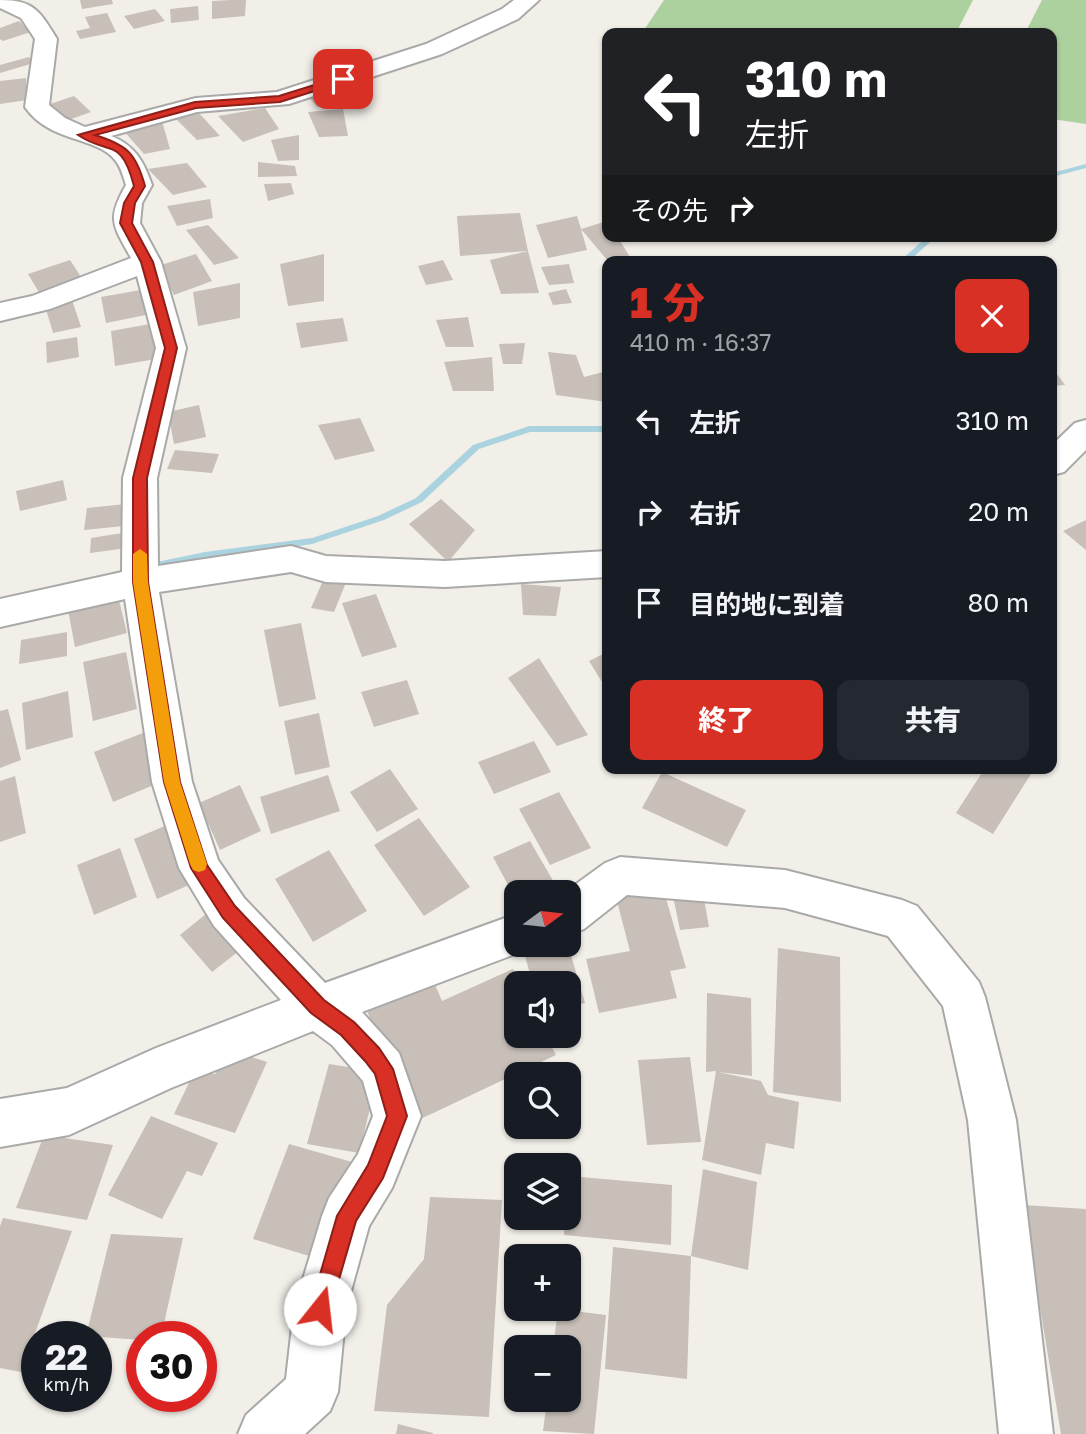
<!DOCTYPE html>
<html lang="ja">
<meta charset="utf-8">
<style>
:root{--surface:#171b24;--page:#242831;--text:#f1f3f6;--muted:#9ea1a6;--accent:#d93025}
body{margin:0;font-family:"Golos Text","Noto Sans JP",sans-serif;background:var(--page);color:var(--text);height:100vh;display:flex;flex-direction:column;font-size:26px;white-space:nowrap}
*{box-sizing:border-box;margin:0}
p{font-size:23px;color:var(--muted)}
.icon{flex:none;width:38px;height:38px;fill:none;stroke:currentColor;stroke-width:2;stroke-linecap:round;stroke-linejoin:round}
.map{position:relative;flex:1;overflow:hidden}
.sheet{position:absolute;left:602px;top:256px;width:455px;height:518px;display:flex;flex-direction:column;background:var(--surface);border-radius:14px;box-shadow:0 2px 5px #0004}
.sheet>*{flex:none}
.top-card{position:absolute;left:602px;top:28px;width:455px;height:214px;border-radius:14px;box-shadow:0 2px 5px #0004;background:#202124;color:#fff;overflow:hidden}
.needle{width:46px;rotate:75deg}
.controls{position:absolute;left:504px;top:880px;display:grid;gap:14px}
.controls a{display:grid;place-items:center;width:77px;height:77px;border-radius:14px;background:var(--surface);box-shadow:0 2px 5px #0004;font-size:35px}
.speed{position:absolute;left:21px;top:1321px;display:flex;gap:14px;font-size:35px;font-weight:700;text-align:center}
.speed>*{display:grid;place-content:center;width:91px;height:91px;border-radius:50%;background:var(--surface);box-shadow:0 2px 5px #0004;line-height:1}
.speed small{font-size:18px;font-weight:400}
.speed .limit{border:10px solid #d22;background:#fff;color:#111}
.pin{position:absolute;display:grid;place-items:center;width:60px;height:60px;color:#fff;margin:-30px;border-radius:14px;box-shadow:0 4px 10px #0006}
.me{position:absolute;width:77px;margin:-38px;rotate:16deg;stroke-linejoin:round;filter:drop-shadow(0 0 5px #0008)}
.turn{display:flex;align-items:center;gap:24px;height:147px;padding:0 28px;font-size:32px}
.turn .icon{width:91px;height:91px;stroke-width:2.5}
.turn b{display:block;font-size:49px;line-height:60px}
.then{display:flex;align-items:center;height:66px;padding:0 28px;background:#0003;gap:14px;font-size:26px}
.round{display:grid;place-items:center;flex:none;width:74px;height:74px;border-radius:14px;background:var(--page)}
.summary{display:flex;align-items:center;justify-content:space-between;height:119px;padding:0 28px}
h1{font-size:42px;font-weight:800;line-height:52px;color:var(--accent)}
.action{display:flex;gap:14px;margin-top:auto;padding:14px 28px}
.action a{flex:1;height:80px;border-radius:14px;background:var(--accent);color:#fff;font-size:28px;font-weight:800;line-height:80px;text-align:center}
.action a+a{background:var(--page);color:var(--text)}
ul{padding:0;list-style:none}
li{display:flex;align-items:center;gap:21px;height:91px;padding:0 28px}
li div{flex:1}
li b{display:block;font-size:26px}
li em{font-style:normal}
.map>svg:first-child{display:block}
.forest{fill:#add19e}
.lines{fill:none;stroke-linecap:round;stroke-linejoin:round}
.stream{fill:#aad3df;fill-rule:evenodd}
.building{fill:#c7bfb8}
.minor-casing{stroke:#a9a9a9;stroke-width:4}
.minor{fill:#fff;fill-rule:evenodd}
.route{fill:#d93025;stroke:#8d1f18;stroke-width:2}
.slow{fill:#f59e0b}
</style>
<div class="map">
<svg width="1086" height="1434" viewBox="0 0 1086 1434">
<rect width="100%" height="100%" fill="#f2efe9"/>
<g class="forest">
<path d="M664 0H973L956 33H642Z"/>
<path d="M1042 0H1086V124L1052 119V33H1025Z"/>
</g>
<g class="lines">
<g class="stream">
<path d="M1086 164V168L1052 177V173Z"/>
<path d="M928 236H937L909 261H900Z"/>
<path d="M529 426H607V432H530L479 449 422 502 384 520 312 544 205 560 147 572 142 568 147 564 205 552 312 538 378 516 416 498 473 445Z"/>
</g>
</g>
<g class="building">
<path d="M80 0H112L113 4 82 9Z"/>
<path d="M231 0H246L245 16 212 19V1Z"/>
<path d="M198 6 199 20 171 23 170 9Z"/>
<path d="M155 9 165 21 134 29 124 16Z"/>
<path d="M107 13 116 32 80 39 76 31 90 28 85 17Z"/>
<path d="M19 21 31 32 3 41 0 39V28Z"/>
<path d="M29 57 34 63 0 73V65Z"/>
<path d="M26 78 27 100 0 104V81Z"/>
<path d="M346 85 354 99 317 107 304 91Z"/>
<path d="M74 96 91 112 63 122 47 105Z"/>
<path d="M265 108 279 129 243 142 218 116Z"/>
<path d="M343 109 348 136 319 137 308 112Z"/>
<path d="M198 112 220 136 197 140 175 118Z"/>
<path d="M162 121 170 149 144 154 123 130Z"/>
<path d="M299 135V160L278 161 271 140Z"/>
<path d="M258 162 295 166 297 176 258 177Z"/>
<path d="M187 163 207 187 173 195 148 169Z"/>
<path d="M291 183 294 194 268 201 264 184Z"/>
<path d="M210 199 213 218 177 226 167 206Z"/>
<path d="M520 213 528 251 460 256 457 216Z"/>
<path d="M577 216 581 229 607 221V236H617L630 257 620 261H608L581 229 587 250 548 258 536 225Z"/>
<path d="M208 225 239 258 214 265 186 230Z"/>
<path d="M528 251 539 293 501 294 490 260Z"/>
<path d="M196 254 212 281 174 295 158 266Z"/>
<path d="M324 254V301L288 306 280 264Z"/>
<path d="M70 260 83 280 40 294 28 274Z"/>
<path d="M443 260 453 280 426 285 418 266Z"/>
<path d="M569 264 574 283 549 285 541 267Z"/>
<path d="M240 283V318L198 326 193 292Z"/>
<path d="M146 289 151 314 106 323 101 297Z"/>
<path d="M566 289 572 303 553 305 548 293Z"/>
<path d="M72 300 81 327 53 333 45 306Z"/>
<path d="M468 317 474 347H446L436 320Z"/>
<path d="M343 318 348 341 301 348 296 323Z"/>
<path d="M150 324 156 359 115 366 111 331Z"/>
<path d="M77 337 79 357 47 363 46 342Z"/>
<path d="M525 343 522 364H503L499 344Z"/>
<path d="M548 352 576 355 584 377 607 371V402L556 395Z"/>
<path d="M492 357 494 391H453L444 362Z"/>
<path d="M1054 370 1065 385 1052 386V371Z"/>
<path d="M199 405 206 437 174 444 168 412Z"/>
<path d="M360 418 375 451 335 460 318 425Z"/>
<path d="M175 450 219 454 212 473 167 469Z"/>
<path d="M63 480 67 500 20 511 16 491Z"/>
<path d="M441 499 475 530 448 562 409 524Z"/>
<path d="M126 504 124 526 84 530 87 508Z"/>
<path d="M1086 520V550L1063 531Z"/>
<path d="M135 531V547L90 553 91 538Z"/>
<path d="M325 576 347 580 334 612 311 608Z"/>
<path d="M521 584 561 587 556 616 523 615Z"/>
<path d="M117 592 127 633 75 647 67 605Z"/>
<path d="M376 594 397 647 362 657 342 603Z"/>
<path d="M301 623 316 699 279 707 264 630Z"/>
<path d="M67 632V656L19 664 21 640Z"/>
<path d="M126 652 137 709 93 721 83 662Z"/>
<path d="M607 652V690L589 661Z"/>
<path d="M539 658 588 735 557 746 508 678Z"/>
<path d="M407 680 419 714 374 727 361 692Z"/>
<path d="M68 691 73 737 26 750 22 703Z"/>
<path d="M8 709 21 760 0 768V711Z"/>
<path d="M319 713 330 767 295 775 284 721Z"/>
<path d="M148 731 168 779 113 802 94 752Z"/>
<path d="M534 741 551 772 494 794 478 762Z"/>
<path d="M985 768H1021L1031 774 993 834 956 813Z"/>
<path d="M390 769 418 809 377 832 350 792Z"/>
<path d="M662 772 746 810 727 847 642 808Z"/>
<path d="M328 775 340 811 271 834 260 797Z"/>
<path d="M15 776 26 833 0 842V781Z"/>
<path d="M240 785 261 831 220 850 199 803Z"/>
<path d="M559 792 591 848 550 865 519 809Z"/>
<path d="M419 818 470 887 424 916 374 845Z"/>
<path d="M172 823 196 882 157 899 134 839Z"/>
<path d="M530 841 555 884 537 892H516V900L493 857Z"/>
<path d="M120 848 137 897 94 915 77 865Z"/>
<path d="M329 850 367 911 313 942 275 879Z"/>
<path d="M661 881 686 968 670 971 677 998 599 1013 586 959 630 951 614 890Z"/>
<path d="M703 893 709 927 680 930 673 896Z"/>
<path d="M211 910 244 947 212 972 180 935Z"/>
<path d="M557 945H568L585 1003 569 1007V984H533L524 953Z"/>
<path d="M778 948 840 957 841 1102 773 1092Z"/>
<path d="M513 969 520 984H516V1036H546L556 1055 412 1123 367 1011 434 982 442 1001Z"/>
<path d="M707 993 751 998 752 1076 718 1072 761 1081 768 1095 799 1102 794 1149 766 1143 761 1175 702 1160 716 1071 706 1072Z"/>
<path d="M227 1049 267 1062 235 1133 174 1114 196 1068 215 1074Z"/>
<path d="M690 1057 701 1142 647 1145 638 1060Z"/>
<path d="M329 1064 379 1072 359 1153 307 1144Z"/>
<path d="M151 1116 218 1143 202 1176 187 1171 162 1219 108 1195Z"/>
<path d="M44 1135 113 1145 87 1220 16 1208Z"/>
<path d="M289 1144 352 1162 319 1259 253 1239Z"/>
<path d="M703 1169 757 1182 748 1270 691 1256Z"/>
<path d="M569 1176 672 1185 671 1245 564 1235 565 1218H569Z"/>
<path d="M430 1197 502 1200 489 1417 374 1411 387 1305 424 1259Z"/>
<path d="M1023 1205 1086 1209V1434H1061Z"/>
<path d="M3 1218 72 1231 21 1372 0 1368V1226Z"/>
<path d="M111 1234 183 1238 161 1337H142V1340L86 1336Z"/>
<path d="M613 1247 691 1256 687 1379 605 1369Z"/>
<path d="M558 1309 606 1315 594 1434 543 1431 547 1400H569V1348H553Z"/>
<path d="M398 1424 433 1433V1434H396Z"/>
</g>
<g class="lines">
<g class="minor-casing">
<g id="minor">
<path d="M0 0C35 0 40 12 57 39L49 105 65 118 85 127 196 98 277 92 426 44 502 9 514 0H539L518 19 442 54 289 104 197 112 111 136C135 145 144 162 152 185L142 203 140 223 161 262 186 348 157 478 158 566 291 546 326 556 445 561 607 551V577L445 587 326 582 291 572 159 592 192 782 218 860 244 898 325 983 516 914V945H533L531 948 362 1012 399 1053 421 1116 392 1188 369 1226 346 1309 338 1392 330 1411 305 1434H238L246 1415 286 1379 294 1309 322 1216 329 1198 358 1154 373 1116 363 1081 332 1045 313 1031 171 1088 69 1135 0 1147V1099L67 1088 156 1048 281 1000 214 926 179 868 152 782 125 599 0 627V599L122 572 123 478 156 348 137 276 50 309 0 321V303L32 296 131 258C113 225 106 220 126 185 123 176 121 167 115 160 96 136 50 143 25 107L35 39 21 18 0 8Z"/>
<path d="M1086 420V450L1064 472 1052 475V445L1075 423Z"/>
<path d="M620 857 785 870 902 900 917 906 979 982 985 997 1016 1120 1053 1434H999L968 1120 943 1006 888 936 785 908 627 895 584 929 569 935V892H565L605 863Z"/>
</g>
</g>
<use href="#minor" class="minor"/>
</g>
<path class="route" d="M343 76 346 77V81L280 102 196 108 95 135C127 145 136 153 145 186L135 203 132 223 153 262 177 348 147 478 148 582 180 782 207 865 235 906 324 1000 354 1022 379 1048 393 1069 407 1116 383 1178 356 1221 328 1317 320 1320 313 1317 310 1309 337 1216 368 1165 387 1116 375 1074 365 1061 341 1035 311 1013 223 918 191 868 164 782 133 582V478L165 348 141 262 120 223 124 203 134 186C121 136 109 156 78 135L195 102 279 96Z"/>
<path class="slow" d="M140 549 147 554 148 582 180 782 207 864 205 870 199 872 193 870 190 864 164 782 133 582V554Z"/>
</svg>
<div class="controls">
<a><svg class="needle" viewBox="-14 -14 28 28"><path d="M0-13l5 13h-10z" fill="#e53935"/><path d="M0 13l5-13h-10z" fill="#9ea1a6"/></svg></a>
<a><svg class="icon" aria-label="sound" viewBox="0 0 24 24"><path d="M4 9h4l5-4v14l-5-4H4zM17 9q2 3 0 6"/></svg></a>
<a><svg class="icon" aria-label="search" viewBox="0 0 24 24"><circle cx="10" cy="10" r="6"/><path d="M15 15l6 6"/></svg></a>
<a><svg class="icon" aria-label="layers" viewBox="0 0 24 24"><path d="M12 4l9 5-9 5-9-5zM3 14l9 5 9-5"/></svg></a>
<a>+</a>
<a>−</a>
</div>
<div class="speed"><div>22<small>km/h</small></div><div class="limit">30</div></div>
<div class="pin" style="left:343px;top:79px;background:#d93025"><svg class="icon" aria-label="arrive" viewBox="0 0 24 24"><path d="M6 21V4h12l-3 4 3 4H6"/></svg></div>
<svg class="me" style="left:320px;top:1309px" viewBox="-20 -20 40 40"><circle r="19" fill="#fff"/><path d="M0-13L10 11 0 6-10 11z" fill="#d93025"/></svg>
<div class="top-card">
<div class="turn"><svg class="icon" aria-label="left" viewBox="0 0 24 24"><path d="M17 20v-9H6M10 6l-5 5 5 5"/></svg><div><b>310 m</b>左折</div></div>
<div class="then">その先<svg class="icon" aria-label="right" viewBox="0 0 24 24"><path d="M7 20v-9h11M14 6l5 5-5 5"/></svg></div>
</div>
<section class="sheet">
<div class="summary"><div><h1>1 分</h1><p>410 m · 16:37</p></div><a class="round" style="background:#d93025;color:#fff"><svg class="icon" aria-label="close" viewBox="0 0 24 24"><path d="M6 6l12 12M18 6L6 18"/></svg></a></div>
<ul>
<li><svg class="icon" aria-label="left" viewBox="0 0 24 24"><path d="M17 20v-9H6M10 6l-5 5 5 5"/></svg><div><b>左折</b></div><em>310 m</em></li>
<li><svg class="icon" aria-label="right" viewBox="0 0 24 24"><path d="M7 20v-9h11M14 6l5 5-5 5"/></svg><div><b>右折</b></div><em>20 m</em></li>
<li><svg class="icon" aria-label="arrive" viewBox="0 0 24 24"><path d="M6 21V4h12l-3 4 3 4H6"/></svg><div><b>目的地に到着</b></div><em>80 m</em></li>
</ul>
<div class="action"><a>終了</a><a>共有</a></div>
</section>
</div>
